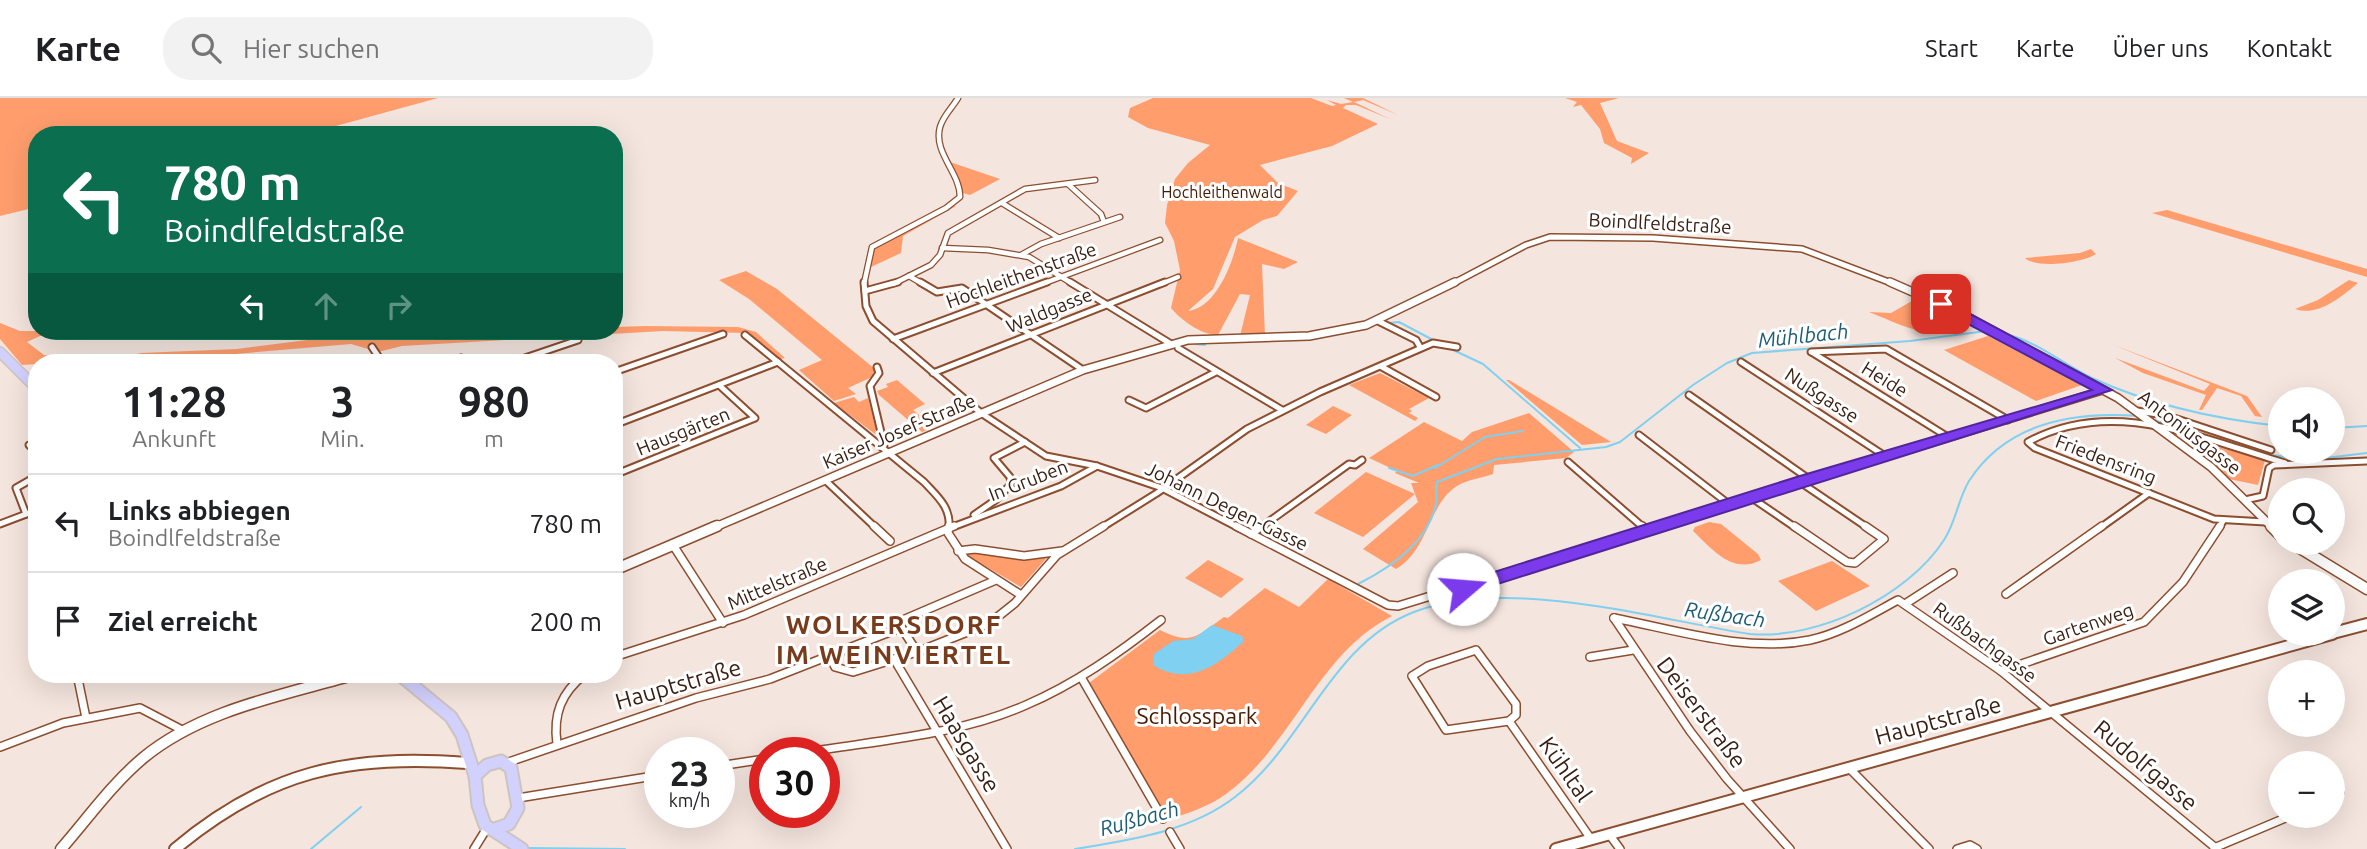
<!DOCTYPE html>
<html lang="de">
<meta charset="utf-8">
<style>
:root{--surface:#fff;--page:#f2f2f2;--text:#202124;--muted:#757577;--line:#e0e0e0}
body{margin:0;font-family:Ubuntu,sans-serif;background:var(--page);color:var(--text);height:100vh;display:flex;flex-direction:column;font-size:26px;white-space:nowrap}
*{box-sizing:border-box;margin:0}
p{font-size:23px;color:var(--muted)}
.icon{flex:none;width:38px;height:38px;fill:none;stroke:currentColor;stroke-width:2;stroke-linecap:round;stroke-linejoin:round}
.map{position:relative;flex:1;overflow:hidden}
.sheet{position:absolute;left:28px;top:256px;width:595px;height:329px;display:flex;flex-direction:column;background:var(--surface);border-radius:28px;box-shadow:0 7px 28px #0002}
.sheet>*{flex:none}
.top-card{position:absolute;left:28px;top:28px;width:595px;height:214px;border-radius:28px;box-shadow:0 7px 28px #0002;background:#0b6e4f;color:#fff;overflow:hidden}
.controls{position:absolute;left:2268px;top:289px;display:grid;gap:14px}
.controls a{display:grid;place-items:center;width:77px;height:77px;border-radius:50%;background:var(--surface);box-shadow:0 7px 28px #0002;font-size:35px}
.speed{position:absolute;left:644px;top:639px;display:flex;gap:14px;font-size:35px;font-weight:700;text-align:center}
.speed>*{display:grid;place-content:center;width:91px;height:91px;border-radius:50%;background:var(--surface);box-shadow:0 7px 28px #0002;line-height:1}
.speed small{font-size:18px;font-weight:400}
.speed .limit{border:10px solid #d22;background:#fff;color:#111}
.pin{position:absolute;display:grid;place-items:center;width:60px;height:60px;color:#fff;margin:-30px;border-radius:14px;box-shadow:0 4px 10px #0006}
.me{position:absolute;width:77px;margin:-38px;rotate:72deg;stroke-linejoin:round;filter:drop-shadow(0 0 5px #0008)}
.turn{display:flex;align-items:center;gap:24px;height:147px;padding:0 21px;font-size:32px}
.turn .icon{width:91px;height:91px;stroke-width:2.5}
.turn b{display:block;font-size:49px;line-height:60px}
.lanes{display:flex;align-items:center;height:66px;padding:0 21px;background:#0003;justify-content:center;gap:35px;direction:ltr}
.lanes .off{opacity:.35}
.eta{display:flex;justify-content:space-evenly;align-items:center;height:119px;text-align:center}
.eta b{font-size:42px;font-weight:700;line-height:49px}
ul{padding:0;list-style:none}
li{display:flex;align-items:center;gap:21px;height:98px;padding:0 21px;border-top:2px solid var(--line)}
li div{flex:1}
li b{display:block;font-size:26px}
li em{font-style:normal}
header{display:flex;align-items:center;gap:42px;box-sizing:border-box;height:98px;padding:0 35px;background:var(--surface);border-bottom:2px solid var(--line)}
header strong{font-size:33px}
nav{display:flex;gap:38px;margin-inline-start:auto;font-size:24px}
.search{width:490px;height:63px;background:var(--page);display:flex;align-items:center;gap:18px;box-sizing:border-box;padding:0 24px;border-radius:28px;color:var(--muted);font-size:26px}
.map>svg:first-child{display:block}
.green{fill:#ff9d6d}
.water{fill:#7fd0f1}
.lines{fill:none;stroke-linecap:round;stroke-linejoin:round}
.stream{stroke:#7fd0f1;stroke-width:2}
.minor-far2-casing{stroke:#8c4e2f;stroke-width:7}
.minor-far1-casing{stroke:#8c4e2f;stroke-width:9}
.minor-casing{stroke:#8c4e2f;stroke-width:10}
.tertiary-far2-casing{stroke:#8c4e2f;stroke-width:8}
.tertiary-far1-casing{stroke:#8c4e2f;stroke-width:10}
.tertiary-casing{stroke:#8c4e2f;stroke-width:13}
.secondary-casing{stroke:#8c4e2f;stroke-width:14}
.primary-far1-casing{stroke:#ccc4c1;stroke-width:12}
.primary-casing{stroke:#ccc4c1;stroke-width:15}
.minor-far2{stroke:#fff;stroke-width:4.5}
.minor-far1{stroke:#fff;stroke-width:5}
.minor{stroke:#fff;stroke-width:7}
.tertiary-far2{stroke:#fff;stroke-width:5}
.tertiary-far1{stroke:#fff;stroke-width:7}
.tertiary{stroke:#fff;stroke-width:10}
.secondary{stroke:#fff;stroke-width:10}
.primary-far1{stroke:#d2d0fd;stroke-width:9}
.primary{stroke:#d2d0fd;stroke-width:11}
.route{fill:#7c3aed;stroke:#51269a;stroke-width:2}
.labels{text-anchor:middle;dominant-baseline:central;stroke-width:6;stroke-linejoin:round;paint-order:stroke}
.far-park-label{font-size:16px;fill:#451b03;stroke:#fff}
.street-label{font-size:19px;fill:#391e11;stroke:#fff}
.water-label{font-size:21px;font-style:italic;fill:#1c5d74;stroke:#fff}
.near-street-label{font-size:23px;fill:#391e11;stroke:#fff}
.near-park-label{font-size:23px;fill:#451b03;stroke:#fff}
.district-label{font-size:26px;font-weight:bold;letter-spacing:2px;fill:#783c1c;stroke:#fff}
</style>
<header>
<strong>Karte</strong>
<div class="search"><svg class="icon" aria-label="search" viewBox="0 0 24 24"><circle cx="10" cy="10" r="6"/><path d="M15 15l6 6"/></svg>Hier suchen</div>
<nav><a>Start</a><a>Karte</a><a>Über uns</a><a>Kontakt</a></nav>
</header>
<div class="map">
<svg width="2367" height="751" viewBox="0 0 2367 751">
<rect width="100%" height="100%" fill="#f4e5de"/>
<g class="green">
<path d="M0 0H438L303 37H37V109L0 118Z"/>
<path d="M1153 0H1311L1332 8 1336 7 1327 2 1341 6 1353 4 1344 0H1363L1398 17 1363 2 1354 4 1390 21 1356 7H1346L1343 10 1378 26 1332 48 1260 67 1278 85 1298 93 1277 118 1263 122 1235 139 1213 191 1188 213C1216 210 1233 165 1238 140L1298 164 1284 171 1262 166 1265 238H1240L1250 197 1240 196 1218 237C1201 237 1181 222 1171 210L1180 172 1174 143 1165 125 1167 107 1175 81 1188 65 1210 47 1148 30 1128 19 1130 10Z"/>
<path d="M1565 0H1619L1600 5 1617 43 1649 55 1631 66 1632 60 1604 45 1600 31 1581 7 1573 9 1577 4Z"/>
<path d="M947 63 1000 81 970 97 963 95Z"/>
<path d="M953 108H956L903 138 901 155 871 169V155L875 149Z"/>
<path d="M2167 112 2367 171V179L2152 115Z"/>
<path d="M2091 151 2096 156C2083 165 2036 171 2025 160L2080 155Z"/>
<path d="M746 173 777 191 875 271 872 279 848 290 856 296 834 303 799 272 822 262 749 201 719 182Z"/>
<path d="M2349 182 2358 185C2341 199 2318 219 2295 211L2318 202Z"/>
<path d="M1917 200 1966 224C1934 247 1900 226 1869 214L1891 215Z"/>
<path d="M0 225 20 233H51L27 244 44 257 81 263 22 267 0 241Z"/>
<path d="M646 228 738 229 756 234 785 260 780 261 745 235 663 233 402 248 378 254 351 246 141 264H105L141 255 237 251 323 240H371L416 233H614V229Z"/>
<path d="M1988 238 2082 287 2036 303 1944 252Z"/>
<path d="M2111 246 2247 298 2262 319 2255 318 2241 298 2217 290 2202 312H2199L2206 297 2143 275 2115 260 2204 293 2210 286Z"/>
<path d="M1380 275 1429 300 1409 311 1412 313 1409 315 1418 320 1415 323 1349 287Z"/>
<path d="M897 282 925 306 913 312 934 329 922 334 879 297 877 293 888 289 886 286Z"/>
<path d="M1506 282H1509L1611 344 1582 347Z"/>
<path d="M854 299 859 304 868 300 877 335 875 336 834 305Z"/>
<path d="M1333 308 1352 317 1326 336 1306 327Z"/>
<path d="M1529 315 1574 354 1566 360 1494 367 1493 376C1482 380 1466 382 1457 388 1429 405 1428 453 1396 471L1363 451 1418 404 1415 396 1363 439 1314 415 1366 374 1415 396 1411 385H1419L1395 375 1397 373 1369 360 1424 324 1462 343 1472 334Z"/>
<path d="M2214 348 2265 362 2258 387 2229 381 2195 353Z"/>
<path d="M1709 424 1721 426 1758 456 1761 462C1733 477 1713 452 1693 433L1695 429Z"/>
<path d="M969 452 1026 460 1051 455 1021 489 968 458Z"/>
<path d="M1208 462 1244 481 1221 500 1185 480Z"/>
<path d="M1832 463 1870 488 1816 513 1778 483Z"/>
<path d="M1328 481 1392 518C1317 556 1293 647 1226 696 1209 709 1187 715 1168 722L1089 585 1160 532C1192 548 1197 538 1224 519L1228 520 1265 490 1299 509Z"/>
</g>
<path class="water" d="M1212 527 1242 538 1244 543C1217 568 1188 589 1153 567L1154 556 1173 543 1193 541Z"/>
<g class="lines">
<g class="stream">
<path d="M1389 225 1399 224 1435 243"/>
<path d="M2006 236C2038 244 2063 266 2092 280 2151 307 2215 321 2280 328"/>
<path d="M1196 246 1205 247"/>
<path d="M1449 250 1483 266 1580 350"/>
<path d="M2151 321 2189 333"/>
<path d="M2333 330 2367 328"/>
<path d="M2265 356 2309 362 2367 355"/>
<path d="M1389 370 1413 378 1438 367"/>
<path d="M1435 370 1485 339 1523 333"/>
<path d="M1358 486C1390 470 1428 444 1436 406 1437 398 1435 392 1437 384L1497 361 1606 349 1620 344 1693 287 1727 265 1752 255 1910 243 1986 233"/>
<path d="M526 750 625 751"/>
<path d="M311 751 361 709"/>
<path d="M1075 751C1129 742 1190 734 1235 699 1304 647 1330 546 1414 514 1509 478 1653 521 1750 536 1817 542 1907 499 1944 442 1956 424 1958 401 1969 383 2007 324 2074 313 2139 318"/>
</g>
<g class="minor-far2-casing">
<g id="minor-far2">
<path d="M1068 86 1101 116 1104 124"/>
<path d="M1002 105 1059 140"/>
<path d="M942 150 988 152 1029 159 1073 186"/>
<path d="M1021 157 1041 146 1120 119"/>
<path d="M909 178 923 186"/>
<path d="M864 186 872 149 946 110 960 99C960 74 933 55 940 29 943 18 952 10 958 0"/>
<path d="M893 186 931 167 940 157 948 135 1025 91 1095 82"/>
<path d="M1042 186 1160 142"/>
<path d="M1161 186 1178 179"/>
</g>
</g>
<g class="minor-far1-casing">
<g id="minor-far1">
<path d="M864 184 866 208 873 223 981 315 1046 358 1097 368 1162 390 1239 430"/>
<path d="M920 184 937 194 962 190 1083 272"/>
<path d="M1070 184 1171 246"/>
<path d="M865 193 898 184"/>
<path d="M1378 223 1416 242 1420 249"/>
<path d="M745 237 924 384C937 398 951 409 949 430"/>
<path d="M893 241 1047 184"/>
<path d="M372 249 382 264"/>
<path d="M1178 250 1282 312"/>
<path d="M1811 254 1886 251 2008 322"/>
<path d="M1813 255 1948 339"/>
<path d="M461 260 464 264"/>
<path d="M364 264 378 259"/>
<path d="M513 264 578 242"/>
<path d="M1741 264 1885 358"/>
<path d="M877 269 879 275 870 288 884 347"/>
<path d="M1382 269 1436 299"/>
<path d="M614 274 723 236"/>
<path d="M933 275 1165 184"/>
<path d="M1689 297 1809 381"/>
<path d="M1129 302 1146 310 1216 274"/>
<path d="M2137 313 2165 317 2271 352"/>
<path d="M614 327 778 264"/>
<path d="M1639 337 1730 407"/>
<path d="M29 347 37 354"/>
<path d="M1568 364 1644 430"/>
<path d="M614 377 755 320 719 287"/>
<path d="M825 382 876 430"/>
<path d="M1800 384 1868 430"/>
<path d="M1752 400 1796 430"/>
<path d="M2245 402 2263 398 2269 370 2274 367 2367 363"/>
<path d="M26 416 16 390 37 378"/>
<path d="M974 417 997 401 1011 386 1010 379 994 360 1025 344"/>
<path d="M2265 424 2214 421 2035 350 2028 344C2112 298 2200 340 2285 365"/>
<path d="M0 426 37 412"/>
<path d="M950 430 1061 388 1097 368"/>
<path d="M1101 430 1157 395 1247 331 1320 294 1433 245 1457 249"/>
<path d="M1260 430 1349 366 1355 367 1362 362"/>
<path d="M1654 430 2104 292"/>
<path d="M2100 430 2149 395"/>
<path d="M2219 430 2223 423"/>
</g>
</g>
<g class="minor-casing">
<g id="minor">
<path d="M874 428 890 443"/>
<path d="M949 428 948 435 965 461 1021 497"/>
<path d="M1236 428 1388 507 1398 508 1659 428"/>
<path d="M1642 428 1647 432"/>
<path d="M1794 428 1847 464 1855 465 1884 441 1865 428"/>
<path d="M1251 436 1262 428"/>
<path d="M673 447 723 525"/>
<path d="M958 453 975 451 1024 458 1062 453"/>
<path d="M2006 496 2102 428"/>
<path d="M1905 506 1953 475"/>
<path d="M1614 520C1676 532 1747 555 1810 542 1842 535 1870 517 1898 502L2001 573 2217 751"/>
<path d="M1614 520 1690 633 1727 681 1790 751"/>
<path d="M1476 552 1516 606V617L1509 623 1446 632 1412 578 1428 568Z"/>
<path d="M917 554 898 524 996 482"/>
<path d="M829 557 835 569 853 574 917 554 990 525 1015 505 1057 457 1104 428"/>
<path d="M614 559 744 517 954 428"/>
<path d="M1590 559 1633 552"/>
<path d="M894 561 1007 751"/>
<path d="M2001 573 2144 524 2183 484 2220 428"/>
<path d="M77 576 86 620"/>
<path d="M1081 579 1163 721"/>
<path d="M1509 623 1591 741"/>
<path d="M557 646C553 616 561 595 585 576"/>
<path d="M0 649 63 625 140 610 184 633"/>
<path d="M808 654C881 642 958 637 1026 607 1075 586 1119 555 1161 522"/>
<path d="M506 665 696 600 770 581 900 530"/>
<path d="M719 668 765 661"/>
<path d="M1849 670 1929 751"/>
<path d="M2333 698 2340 694"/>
<path d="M518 700 660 677"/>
<path d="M1170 734 1180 751"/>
<path d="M1609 736 1620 751"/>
<path d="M2214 750 2290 718"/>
<path d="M474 751 487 730"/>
<path d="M1957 751 1970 747 1977 751"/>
</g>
</g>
<g class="tertiary-far2-casing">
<path id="tertiary-far2" d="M1452 186 1526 147 1550 139 1653 140 1802 151 1894 186"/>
</g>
<g class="tertiary-far1-casing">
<g id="tertiary-far1">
<path d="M1890 184 1958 214 2118 300 2211 369 2273 430"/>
<path d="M713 430 1083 272 1188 242 1309 238 1366 227 1455 184"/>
</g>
</g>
<g class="tertiary-casing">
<g id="tertiary">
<path d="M2271 428 2280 437"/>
<path d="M2290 444 2367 491"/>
<path d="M614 472 717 428"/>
<path d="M61 751C88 720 112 686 143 660 202 611 285 597 356 576"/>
</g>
</g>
<g class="secondary-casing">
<g id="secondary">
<path d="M2333 535 2367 526"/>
<path d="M175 751C268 673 348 656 467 665"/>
<path d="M1556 751 2332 536"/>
</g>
</g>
<g class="primary-far1-casing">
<path id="primary-far1" d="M0 254 37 291"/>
</g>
<g class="primary-casing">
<g id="primary">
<path d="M399 576 451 619 462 637 475 678"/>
<path d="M492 732 509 726 518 710 511 670 501 663 487 667 475 678 478 707 485 727 522 751"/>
</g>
</g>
<use href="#minor-far2" class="minor-far2"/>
<use href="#minor-far1" class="minor-far1"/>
<use href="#minor" class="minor"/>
<use href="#tertiary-far2" class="tertiary-far2"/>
<use href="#tertiary-far1" class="tertiary-far1"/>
<use href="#tertiary" class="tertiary"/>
<use href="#secondary" class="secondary"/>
<use href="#primary-far1" class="primary-far1"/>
<use href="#primary" class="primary"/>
</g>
<path class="route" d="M1936 203H1946L2112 292 1469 495H1456L1454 491 1456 486 1800 378 2092 292 1936 209Z"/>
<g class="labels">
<g class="far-park-label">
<text x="1222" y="94">Hochleithenwald</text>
</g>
<g class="street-label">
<text transform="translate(1660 125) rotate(3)">Boindlfeldstraße</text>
<text transform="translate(1021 177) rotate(-20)">Hochleithenstraße</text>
<text transform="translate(1049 212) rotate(-22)">Waldgasse</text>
<text transform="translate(1885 281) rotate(32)">Heide</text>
<text transform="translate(1822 297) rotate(33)">Nußgasse</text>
<text transform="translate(683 333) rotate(-22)">Hausgärten</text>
<text transform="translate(899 333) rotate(-23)">Kaiser Josef-Straße</text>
<text transform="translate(2190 334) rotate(38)">Antoniusgasse</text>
<text transform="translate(2106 361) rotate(21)">Friedensring</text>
<text transform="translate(1028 382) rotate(-21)">In Gruben</text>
<text transform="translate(1227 408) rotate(26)">Johann Degen-Gasse</text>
<text transform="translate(777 485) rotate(-23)">Mittelstraße</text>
<text transform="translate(2088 526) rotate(-19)">Gartenweg</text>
<text transform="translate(1985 544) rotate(36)">Rußbachgasse</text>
</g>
<g class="water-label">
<text transform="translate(1803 237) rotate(-6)">Mühlbach</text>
<text transform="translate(1725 516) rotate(8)">Rußbach</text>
<text transform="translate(1139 720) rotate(-15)">Rußbach</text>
</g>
<g class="near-street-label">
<text transform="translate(678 586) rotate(-16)">Hauptstraße</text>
<text transform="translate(1702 614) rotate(53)">Deiserstraße</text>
<text transform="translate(1938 622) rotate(-15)">Hauptstraße</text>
<text transform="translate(967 646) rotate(59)">Haasgasse</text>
<text transform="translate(2146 667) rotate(40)">Rudolfgasse</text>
<text transform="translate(1566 671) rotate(55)">Kühltal</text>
</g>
<g class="near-park-label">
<text x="1197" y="617">Schlosspark</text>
</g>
<g class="district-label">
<text x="894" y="526">WOLKERSDORF<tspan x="894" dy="30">IM WEINVIERTEL</tspan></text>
</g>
</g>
</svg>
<div class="controls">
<a><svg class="icon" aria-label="sound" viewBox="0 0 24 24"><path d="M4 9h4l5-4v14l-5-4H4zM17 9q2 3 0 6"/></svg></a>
<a><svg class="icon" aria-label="search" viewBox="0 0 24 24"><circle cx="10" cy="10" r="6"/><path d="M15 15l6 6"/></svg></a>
<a><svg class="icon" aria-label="layers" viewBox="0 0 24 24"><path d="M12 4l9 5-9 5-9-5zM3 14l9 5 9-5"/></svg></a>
<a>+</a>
<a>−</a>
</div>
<div class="speed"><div>23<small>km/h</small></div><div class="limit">30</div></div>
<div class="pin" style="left:1941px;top:206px;background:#d93025"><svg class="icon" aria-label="arrive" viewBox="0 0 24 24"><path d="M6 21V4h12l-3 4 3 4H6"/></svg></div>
<svg class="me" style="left:1463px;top:491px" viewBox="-20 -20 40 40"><circle r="19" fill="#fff"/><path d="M0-13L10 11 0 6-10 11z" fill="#7c3aed"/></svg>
<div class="top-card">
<div class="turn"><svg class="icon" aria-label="left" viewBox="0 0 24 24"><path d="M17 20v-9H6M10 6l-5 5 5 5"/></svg><div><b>780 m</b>Boindlfeldstraße</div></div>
<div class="lanes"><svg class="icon" aria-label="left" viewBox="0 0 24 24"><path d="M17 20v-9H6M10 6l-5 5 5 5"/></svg><svg class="icon off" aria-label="ahead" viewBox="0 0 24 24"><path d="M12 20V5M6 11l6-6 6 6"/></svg><svg class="icon off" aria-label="right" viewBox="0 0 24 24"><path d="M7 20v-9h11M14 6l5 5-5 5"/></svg></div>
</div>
<section class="sheet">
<div class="eta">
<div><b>11:28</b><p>Ankunft</p></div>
<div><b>3</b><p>Min.</p></div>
<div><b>980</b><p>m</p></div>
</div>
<ul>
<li><svg class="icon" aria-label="left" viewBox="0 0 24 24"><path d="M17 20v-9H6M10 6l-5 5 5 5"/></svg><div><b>Links abbiegen</b><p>Boindlfeldstraße</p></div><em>780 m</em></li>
<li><svg class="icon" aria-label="arrive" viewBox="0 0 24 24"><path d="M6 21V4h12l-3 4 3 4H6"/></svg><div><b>Ziel erreicht</b></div><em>200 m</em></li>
</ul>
</section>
</div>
